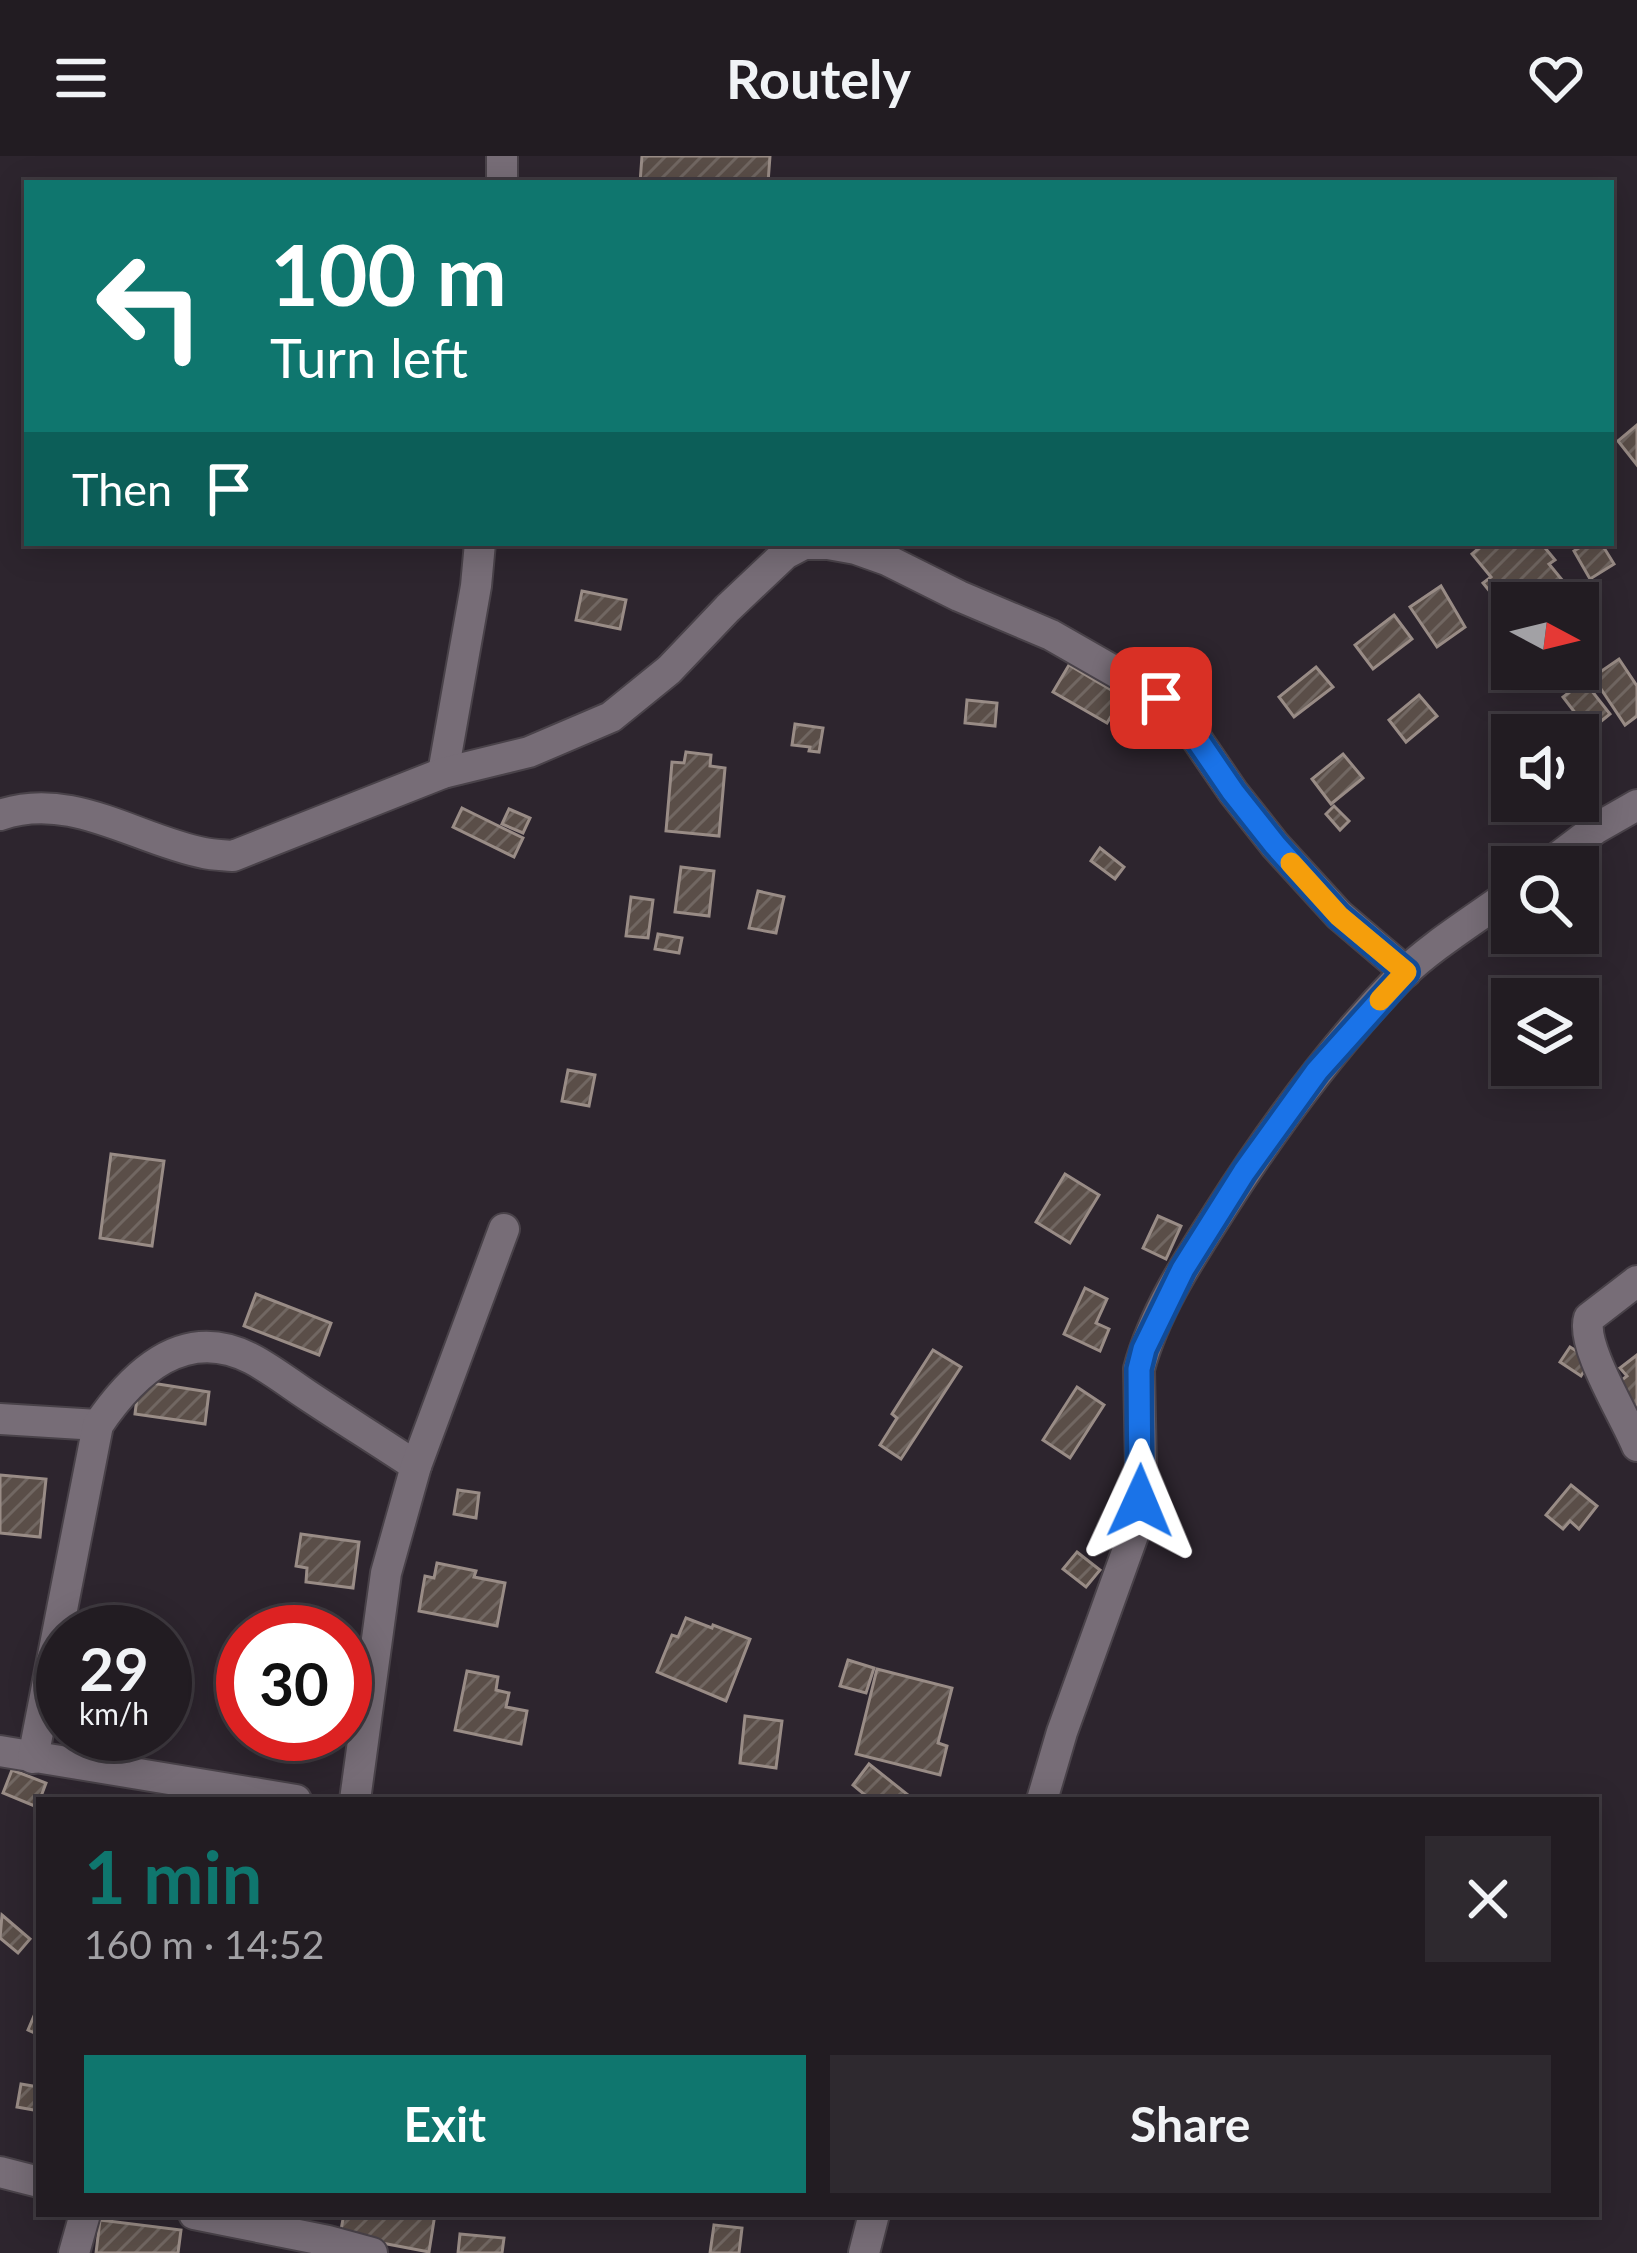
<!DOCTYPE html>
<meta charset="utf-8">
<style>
:root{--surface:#221c22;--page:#2e292f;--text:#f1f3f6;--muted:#a2a1a5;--line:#3f3a40;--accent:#0f766e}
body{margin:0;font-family:Lato,sans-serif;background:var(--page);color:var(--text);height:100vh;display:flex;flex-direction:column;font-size:45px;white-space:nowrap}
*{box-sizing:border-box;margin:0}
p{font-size:39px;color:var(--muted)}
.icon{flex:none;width:66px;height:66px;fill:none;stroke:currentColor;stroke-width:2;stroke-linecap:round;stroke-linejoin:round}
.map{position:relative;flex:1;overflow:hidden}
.sheet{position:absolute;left:36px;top:1641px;width:1563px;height:420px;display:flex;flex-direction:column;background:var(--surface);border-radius:0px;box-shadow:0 6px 30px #0003,0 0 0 3px var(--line)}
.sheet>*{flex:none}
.top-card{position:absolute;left:24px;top:24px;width:1590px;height:366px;border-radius:0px;box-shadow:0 6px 30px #0003,0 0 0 3px var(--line);background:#0f766e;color:#fff;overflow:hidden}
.needle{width:78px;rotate:97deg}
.controls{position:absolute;left:1491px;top:426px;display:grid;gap:24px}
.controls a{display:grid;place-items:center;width:108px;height:108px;border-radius:0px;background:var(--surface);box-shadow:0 6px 30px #0003,0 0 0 3px var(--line);font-size:60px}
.speed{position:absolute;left:36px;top:1449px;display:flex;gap:24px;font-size:60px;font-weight:700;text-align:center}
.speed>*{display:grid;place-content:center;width:156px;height:156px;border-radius:50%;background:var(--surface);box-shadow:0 6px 30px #0003,0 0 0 3px var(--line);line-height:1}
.speed small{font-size:30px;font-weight:400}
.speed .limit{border:18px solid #d22;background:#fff;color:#111}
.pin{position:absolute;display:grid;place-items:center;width:102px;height:102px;color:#fff;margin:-51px;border-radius:24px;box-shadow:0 6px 18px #0006}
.me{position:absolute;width:132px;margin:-66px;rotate:1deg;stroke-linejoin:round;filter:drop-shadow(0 0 9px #0008)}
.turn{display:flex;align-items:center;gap:42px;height:252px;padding:0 48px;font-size:54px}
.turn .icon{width:156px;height:156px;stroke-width:2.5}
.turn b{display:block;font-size:84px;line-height:102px}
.then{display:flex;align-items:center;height:114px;padding:0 48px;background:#0003;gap:24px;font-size:45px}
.round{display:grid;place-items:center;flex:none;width:126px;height:126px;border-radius:0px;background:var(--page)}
.head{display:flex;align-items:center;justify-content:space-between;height:204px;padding:0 48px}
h1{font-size:72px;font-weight:700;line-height:90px;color:var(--accent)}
.button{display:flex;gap:24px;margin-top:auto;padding:24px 48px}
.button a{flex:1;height:138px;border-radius:0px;background:var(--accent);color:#fff;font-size:48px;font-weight:700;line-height:138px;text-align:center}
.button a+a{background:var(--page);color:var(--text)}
header{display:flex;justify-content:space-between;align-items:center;height:156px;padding:0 48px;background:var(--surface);font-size:54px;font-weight:700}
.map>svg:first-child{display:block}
.building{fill:url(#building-hatch);stroke:#998c86;stroke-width:3}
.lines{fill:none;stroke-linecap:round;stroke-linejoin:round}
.street-casing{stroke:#494249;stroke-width:34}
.street{stroke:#776d77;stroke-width:30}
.route-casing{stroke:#114b97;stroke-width:30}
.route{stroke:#1a73e8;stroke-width:21}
.slow{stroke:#f59e0b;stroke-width:21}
</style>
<header><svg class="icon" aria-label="menu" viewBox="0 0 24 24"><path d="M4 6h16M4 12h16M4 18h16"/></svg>Routely<svg class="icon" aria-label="heart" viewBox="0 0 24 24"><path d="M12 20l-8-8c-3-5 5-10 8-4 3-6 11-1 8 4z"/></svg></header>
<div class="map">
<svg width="1637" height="2097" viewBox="0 0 1637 2097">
<defs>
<pattern id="building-hatch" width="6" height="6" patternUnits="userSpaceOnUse" patternTransform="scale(3)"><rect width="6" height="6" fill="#5a4e48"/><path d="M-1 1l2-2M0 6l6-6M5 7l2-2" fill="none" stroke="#716762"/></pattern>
</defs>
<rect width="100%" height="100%" fill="#2d252e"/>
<g class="building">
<path d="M642 0H770L768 27H640Z"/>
<path d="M1637 269V309L1618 285Z"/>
<path d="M1485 387H1541L1555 404 1549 408 1563 425 1536 447H1512V463L1483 427 1491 421 1472 398Z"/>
<path d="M1587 387H1601L1614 408 1590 423 1574 395Z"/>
<path d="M1441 430 1465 471 1437 491 1410 451Z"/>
<path d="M582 435 626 444 620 473 576 464Z"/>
<path d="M1394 459 1412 483 1373 513 1355 489Z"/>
<path d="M1619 503 1637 530V560L1625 569 1593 521Z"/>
<path d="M1069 509 1123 541 1107 567 1053 536Z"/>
<path d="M1316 511 1333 531 1294 561 1279 541Z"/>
<path d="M1584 525 1610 558 1589 575 1563 541Z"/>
<path d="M1419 539 1437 560 1406 586 1389 564Z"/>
<path d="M967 544 997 547 995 570 965 567Z"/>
<path d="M795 568 823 572 819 596 809 595 810 591 792 589Z"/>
<path d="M686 596 711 599 710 610 725 612 719 680 666 675 672 606 684 607Z"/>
<path d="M1343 598 1363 622 1331 648 1312 623Z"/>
<path d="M1334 650 1349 665 1340 674 1326 658Z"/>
<path d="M462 652 523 682 514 701 453 671Z"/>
<path d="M509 653 530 662 523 677 502 668Z"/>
<path d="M1100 692 1124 711 1115 723 1091 705Z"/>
<path d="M681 711 714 715 709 760 675 756Z"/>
<path d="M758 735 784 741 776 777 749 772Z"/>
<path d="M631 741 653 744 648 782 626 780Z"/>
<path d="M658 778 682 782 679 797 655 793Z"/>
<path d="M568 914 595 919 589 950 562 945Z"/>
<path d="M111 998 164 1005 152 1090 100 1082Z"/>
<path d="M1065 1018 1099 1039 1070 1087 1036 1066Z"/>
<path d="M1158 1060 1181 1070 1166 1103 1143 1092Z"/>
<path d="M1085 1132 1107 1143 1096 1167 1109 1173 1100 1195 1064 1178Z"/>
<path d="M256 1138 331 1167 319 1199 244 1170Z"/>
<path d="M1570 1191 1591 1204 1581 1220 1560 1206Z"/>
<path d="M933 1194 961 1211 901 1303 880 1289 897 1262 892 1258Z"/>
<path d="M1637 1199V1253L1618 1227 1627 1220 1620 1212Z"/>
<path d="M139 1225 209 1236 205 1268 135 1258Z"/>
<path d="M1077 1231 1104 1249 1070 1302 1043 1284Z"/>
<path d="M0 1319 46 1323 40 1381 0 1377Z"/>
<path d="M1571 1329 1597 1350 1579 1373 1570 1365 1563 1373 1546 1359Z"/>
<path d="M458 1334 479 1337 476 1362 454 1358Z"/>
<path d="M301 1378 359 1386 353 1432 306 1426 307 1412 296 1410Z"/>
<path d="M1077 1396 1100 1414 1086 1431 1063 1413Z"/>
<path d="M437 1407 476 1415 474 1421 505 1427 497 1470 419 1455 425 1420 434 1422Z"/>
<path d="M686 1462 712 1472 713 1469 750 1483 726 1545 657 1516 672 1479 678 1481Z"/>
<path d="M848 1504 874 1512 866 1537 840 1530Z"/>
<path d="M877 1513 952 1532 938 1587 947 1590 940 1619 856 1598Z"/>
<path d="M345 1514 364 1516 361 1542 345 1541Z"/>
<path d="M467 1515 498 1521 496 1534 509 1537 506 1551 527 1555 521 1588 455 1574Z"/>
<path d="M745 1560 782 1565 776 1612 740 1607Z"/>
<path d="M869 1608 908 1639 904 1644H871L853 1629Z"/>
<path d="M12 1614 46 1627 37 1651 3 1637Z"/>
<path d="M2 1759 30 1783 18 1797 0 1782Z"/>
<path d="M39 1848V1879L28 1874Z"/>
<path d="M21 1928 39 1931V1955L17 1951Z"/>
<path d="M344 2058H435L429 2096 340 2079Z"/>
<path d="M100 2064 181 2074 178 2097H96Z"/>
<path d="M714 2069 742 2072 739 2097H710Z"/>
<path d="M460 2078 504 2082 502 2097H458Z"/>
</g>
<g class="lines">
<g class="street-casing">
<g id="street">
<path d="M502 27V0"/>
<path d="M443 617 476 430 480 387"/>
<path d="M0 659C71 634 137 684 204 697 213 699 224 699 233 700L443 617 529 596 611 561 669 514 728 452 785 398 804 388H828L856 393 887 404 959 440 1051 479 1161 542 1192 576 1233 636 1275 689 1339 759 1406 816"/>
<path d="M1545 711 1595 673 1637 649"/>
<path d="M1637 1125 1589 1162C1580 1189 1625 1260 1637 1290"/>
<path d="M0 1263 98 1269"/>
<path d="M0 1595 296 1644"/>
<path d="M33 1602 98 1269C134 1216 185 1168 252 1203 271 1213 289 1227 307 1239 343 1263 380 1286 416 1310"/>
<path d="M355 1644 386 1417 416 1310 504 1073"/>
<path d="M1042 1644 1062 1576 1136 1371 1141 1313 1139 1213C1154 1157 1187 1106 1218 1058 1272 973 1332 891 1402 819 1431 790 1479 761 1512 736"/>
<path d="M0 2016 39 2026"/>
<path d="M194 2058 328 2085 372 2097"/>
<path d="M74 2097 85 2058"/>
<path d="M864 2097 874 2058"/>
</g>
</g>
<use href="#street" class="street"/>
</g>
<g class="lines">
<g class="route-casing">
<path id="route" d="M1140 1345 1139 1213 1144 1193 1183 1113 1244 1016 1317 915 1406 816 1339 760 1275 689 1233 636 1192 576 1161 542"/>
</g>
<use href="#route" class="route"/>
<path class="slow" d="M1291 707 1339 760 1406 816 1380 844"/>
</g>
</svg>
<div class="controls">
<a><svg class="needle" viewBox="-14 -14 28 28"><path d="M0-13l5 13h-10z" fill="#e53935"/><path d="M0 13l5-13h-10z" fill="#a2a1a5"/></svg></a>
<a><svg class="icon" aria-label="sound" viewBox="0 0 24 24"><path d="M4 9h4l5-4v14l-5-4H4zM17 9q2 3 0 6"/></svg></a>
<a><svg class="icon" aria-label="search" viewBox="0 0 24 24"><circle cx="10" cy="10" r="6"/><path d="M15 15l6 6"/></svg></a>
<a><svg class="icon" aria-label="layers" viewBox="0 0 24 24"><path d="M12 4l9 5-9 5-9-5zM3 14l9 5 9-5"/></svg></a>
</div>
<div class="speed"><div>29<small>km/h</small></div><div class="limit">30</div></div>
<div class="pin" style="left:1161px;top:542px;background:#d93025"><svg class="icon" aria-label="arrive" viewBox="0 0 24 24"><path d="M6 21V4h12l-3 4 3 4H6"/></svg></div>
<svg class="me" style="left:1140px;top:1345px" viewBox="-20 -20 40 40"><path d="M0-17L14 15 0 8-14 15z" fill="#1a73e8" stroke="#fff" stroke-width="4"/></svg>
<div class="top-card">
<div class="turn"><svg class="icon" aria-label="left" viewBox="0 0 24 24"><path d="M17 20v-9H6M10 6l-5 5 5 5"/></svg><div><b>100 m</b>Turn left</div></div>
<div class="then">Then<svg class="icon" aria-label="arrive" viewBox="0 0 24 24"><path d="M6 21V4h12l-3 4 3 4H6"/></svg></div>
</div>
<section class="sheet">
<div class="head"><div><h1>1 min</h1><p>160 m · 14:52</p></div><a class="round"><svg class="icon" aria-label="close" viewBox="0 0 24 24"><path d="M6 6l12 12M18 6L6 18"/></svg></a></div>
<div class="button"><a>Exit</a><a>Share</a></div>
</section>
</div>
